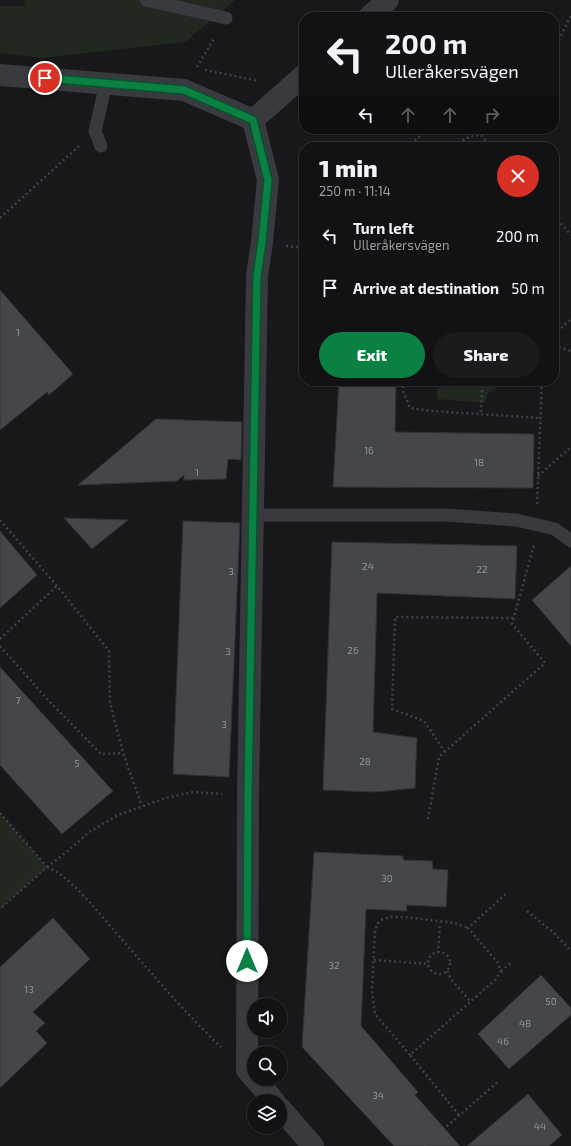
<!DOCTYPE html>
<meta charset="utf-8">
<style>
:root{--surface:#121214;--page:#1b1b1d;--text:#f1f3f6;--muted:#9c9ea0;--line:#313234;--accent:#0b8043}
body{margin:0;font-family:"Exo 2",sans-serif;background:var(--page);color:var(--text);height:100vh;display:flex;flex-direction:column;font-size:15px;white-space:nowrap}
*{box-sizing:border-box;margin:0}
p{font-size:13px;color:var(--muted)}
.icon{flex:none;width:22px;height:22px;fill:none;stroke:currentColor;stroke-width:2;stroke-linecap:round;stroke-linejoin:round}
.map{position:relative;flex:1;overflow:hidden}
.side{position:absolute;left:299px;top:142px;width:260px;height:244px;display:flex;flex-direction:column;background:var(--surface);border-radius:16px;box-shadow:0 1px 3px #0004,0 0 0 1px var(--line)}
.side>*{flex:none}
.banner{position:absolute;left:299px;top:12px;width:260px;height:122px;border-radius:16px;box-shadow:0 1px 3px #0004,0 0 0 1px var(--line);background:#121214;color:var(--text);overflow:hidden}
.fabs{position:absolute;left:247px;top:998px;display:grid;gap:8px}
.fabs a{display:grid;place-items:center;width:40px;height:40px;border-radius:50%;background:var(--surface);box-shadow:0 1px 3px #0004,0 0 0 1px var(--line);font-size:20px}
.pin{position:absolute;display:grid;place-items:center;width:34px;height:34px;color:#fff;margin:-17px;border:2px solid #fff;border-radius:50%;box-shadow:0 1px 4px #0007}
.me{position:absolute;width:44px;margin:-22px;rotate:0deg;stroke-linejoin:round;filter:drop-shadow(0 0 3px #0008)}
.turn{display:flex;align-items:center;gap:14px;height:84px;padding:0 20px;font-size:18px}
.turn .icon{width:52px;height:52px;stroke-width:2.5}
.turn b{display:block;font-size:28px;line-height:34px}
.lanes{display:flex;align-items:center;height:38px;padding:0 20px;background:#0003;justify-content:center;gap:20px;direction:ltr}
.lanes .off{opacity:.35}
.round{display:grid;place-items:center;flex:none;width:42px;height:42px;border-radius:21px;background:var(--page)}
.headline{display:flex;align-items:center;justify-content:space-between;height:68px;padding:0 20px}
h1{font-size:24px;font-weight:800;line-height:30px}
.button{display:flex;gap:8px;margin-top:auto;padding:8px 20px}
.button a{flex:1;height:46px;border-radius:24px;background:var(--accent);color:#fff;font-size:16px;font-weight:800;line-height:46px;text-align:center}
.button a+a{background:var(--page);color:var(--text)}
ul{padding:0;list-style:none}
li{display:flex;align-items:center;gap:12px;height:52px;padding:0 20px}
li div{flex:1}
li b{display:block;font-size:15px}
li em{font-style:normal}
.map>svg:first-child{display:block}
.green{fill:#202820}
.building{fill:#44464a;stroke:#323236}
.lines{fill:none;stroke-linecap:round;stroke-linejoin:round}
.path{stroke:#3f4146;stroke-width:2.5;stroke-dasharray:2 3;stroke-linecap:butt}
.service{stroke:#393a3f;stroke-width:13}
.minor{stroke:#393a3f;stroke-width:22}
.route-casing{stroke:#07532c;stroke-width:10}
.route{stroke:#0b8043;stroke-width:7}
.labels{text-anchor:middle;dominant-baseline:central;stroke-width:3.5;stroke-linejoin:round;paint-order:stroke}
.number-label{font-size:10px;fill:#90969d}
</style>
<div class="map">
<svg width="571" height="1146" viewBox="0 0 571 1146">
<rect width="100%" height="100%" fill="#18181a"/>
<g class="green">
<path d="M25 0H235L185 42 41 58 0 53V6H24Z"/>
<path d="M437 381H509L488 393 485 403 437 399Z"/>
<path d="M0 813 47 867 0 909Z"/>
</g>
<g class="building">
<path d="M0 290 73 374 49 395 47 392 0 430Z"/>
<path d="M339 381H396L395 432 534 434 533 488 333 487Z"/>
<path d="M156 419 242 422 241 460 228 459 226 479 184 480V475L177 481 78 485Z"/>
<path d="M64 518 128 520 92 549Z"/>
<path d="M183 521 240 523 229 777 173 774Z"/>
<path d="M0 531 37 575 0 608Z"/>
<path d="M332 542 517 546 515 599 377 593 373 732 417 738 415 788 376 792 323 790Z"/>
<path d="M571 566V646L532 600Z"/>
<path d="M0 667 113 791 62 834 0 765Z"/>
<path d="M314 852 403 856V860L432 861 433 869 448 870 446 907 406 905 407 911 366 909 361 1026 418 1092 415 1095 460 1146H394L302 1047Z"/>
<path d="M53 918 90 959 33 1012 45 1023 36 1031 47 1043 0 1088V967Z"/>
<path d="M541 975 571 1008V1015L509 1069 478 1034Z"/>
<path d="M528 1094 562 1135 549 1146H467Z"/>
</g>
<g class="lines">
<g class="path">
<path d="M554 49 571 16"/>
<path d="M197 67 215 37"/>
<path d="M205 70 259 81"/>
<path d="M481 135 488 129"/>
<path d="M407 147 428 129"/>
<path d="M449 147 471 136 481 135 491 147"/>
<path d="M554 216 571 235"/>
<path d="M0 218 79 146"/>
<path d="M286 246 304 248"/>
<path d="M554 335 571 319"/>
<path d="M554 346 571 351"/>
<path d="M403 381V391L410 408 432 411 540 418"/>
<path d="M479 381 482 387 481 414"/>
<path d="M538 476 571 447"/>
<path d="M537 504 542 381"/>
<path d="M0 520 57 586 109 651 110 703 123 753 142 806"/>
<path d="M0 639 57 586"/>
<path d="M0 646 50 702 101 754 123 753"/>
<path d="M445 752 424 721 392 709 395 617 514 618"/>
<path d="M0 813 47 867 0 909"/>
<path d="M428 819 439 757 545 663 512 624 534 545"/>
<path d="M47 867C71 877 95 909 113 929 148 969 182 1010 221 1047"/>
<path d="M47 867 68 851 89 832 118 815 166 798 193 792 222 794"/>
<path d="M527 911 554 933 571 951"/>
<circle cx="439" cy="963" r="11"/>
<path d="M438 953 440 923"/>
<path d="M374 960 429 964"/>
<path d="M447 971 451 979 470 1001"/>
<path d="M501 971 511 963"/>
<path d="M410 1055 375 1014 372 991 375 931 378 923 383 919 391 917H404L455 923 468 928"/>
<path d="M459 1115 410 1055 495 980 501 971 498 963 468 928 508 892"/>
<path d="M424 1146 499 1081"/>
</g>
<g class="service">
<path d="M146 0 226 18"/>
<path d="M101 146 95 131 106 83"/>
<path d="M253 515H445L516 520 555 529 571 541"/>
</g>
<g class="minor">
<path d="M369 17 388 0"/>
<path d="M0 75 184 90 253 120 304 75"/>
<path d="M253 120 268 180 262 242 257 276 248 794 247 1070 254 1078"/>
<path d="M255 1079 274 1101"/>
<path d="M280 1108 313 1146"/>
</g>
</g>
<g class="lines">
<g class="route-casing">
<path id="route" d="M45 78 184 90 253 120 268 180 262 242 257 276 248 794 247 961"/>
</g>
<use href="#route" class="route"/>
</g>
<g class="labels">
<g class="number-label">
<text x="18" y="332">1</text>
<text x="369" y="450">16</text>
<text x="479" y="462">18</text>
<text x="197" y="472">1</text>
<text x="368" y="566">24</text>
<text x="482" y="569">22</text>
<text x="231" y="571">3</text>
<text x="353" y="650">26</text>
<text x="228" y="651">3</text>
<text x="18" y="700">7</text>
<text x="224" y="724">3</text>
<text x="365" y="761">28</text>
<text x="77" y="763">5</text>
<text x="387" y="878">30</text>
<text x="334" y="965">32</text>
<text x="29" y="989">13</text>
<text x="551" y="1001">50</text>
<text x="525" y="1023">48</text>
<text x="503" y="1041">46</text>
<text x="378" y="1095">34</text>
<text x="540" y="1126">44</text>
</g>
</g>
</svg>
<div class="fabs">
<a><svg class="icon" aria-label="sound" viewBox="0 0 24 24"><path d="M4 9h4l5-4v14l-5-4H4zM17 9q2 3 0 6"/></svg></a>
<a><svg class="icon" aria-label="search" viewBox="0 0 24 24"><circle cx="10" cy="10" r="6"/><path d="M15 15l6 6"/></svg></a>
<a><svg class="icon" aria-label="layers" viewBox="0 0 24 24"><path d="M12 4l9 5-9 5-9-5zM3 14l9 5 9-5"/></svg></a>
</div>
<div class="pin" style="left:45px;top:78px;background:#d93025"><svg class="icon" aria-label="arrive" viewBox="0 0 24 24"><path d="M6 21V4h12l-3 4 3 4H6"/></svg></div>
<svg class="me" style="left:247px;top:961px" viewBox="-20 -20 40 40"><circle r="19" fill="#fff"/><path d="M0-13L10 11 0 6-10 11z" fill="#0b8043"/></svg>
<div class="banner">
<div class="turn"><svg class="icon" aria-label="left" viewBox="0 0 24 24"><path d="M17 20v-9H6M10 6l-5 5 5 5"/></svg><div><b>200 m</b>Ulleråkersvägen</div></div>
<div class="lanes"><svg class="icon" aria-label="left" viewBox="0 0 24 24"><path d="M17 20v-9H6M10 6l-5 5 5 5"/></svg><svg class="icon off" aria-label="ahead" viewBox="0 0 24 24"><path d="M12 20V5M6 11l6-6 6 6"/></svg><svg class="icon off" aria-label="ahead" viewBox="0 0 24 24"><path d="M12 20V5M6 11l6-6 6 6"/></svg><svg class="icon off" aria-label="right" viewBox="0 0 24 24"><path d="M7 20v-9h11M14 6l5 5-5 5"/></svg></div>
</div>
<section class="side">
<div class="headline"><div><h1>1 min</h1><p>250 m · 11:14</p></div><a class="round" style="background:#d93025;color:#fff"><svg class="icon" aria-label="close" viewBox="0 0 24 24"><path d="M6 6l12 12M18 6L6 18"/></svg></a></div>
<ul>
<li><svg class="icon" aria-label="left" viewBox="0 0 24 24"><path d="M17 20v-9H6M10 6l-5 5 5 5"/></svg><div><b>Turn left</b><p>Ulleråkersvägen</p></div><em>200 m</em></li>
<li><svg class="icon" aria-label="arrive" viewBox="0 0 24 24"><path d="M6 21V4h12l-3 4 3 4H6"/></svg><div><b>Arrive at destination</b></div><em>50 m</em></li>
</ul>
<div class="button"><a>Exit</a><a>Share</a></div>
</section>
</div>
